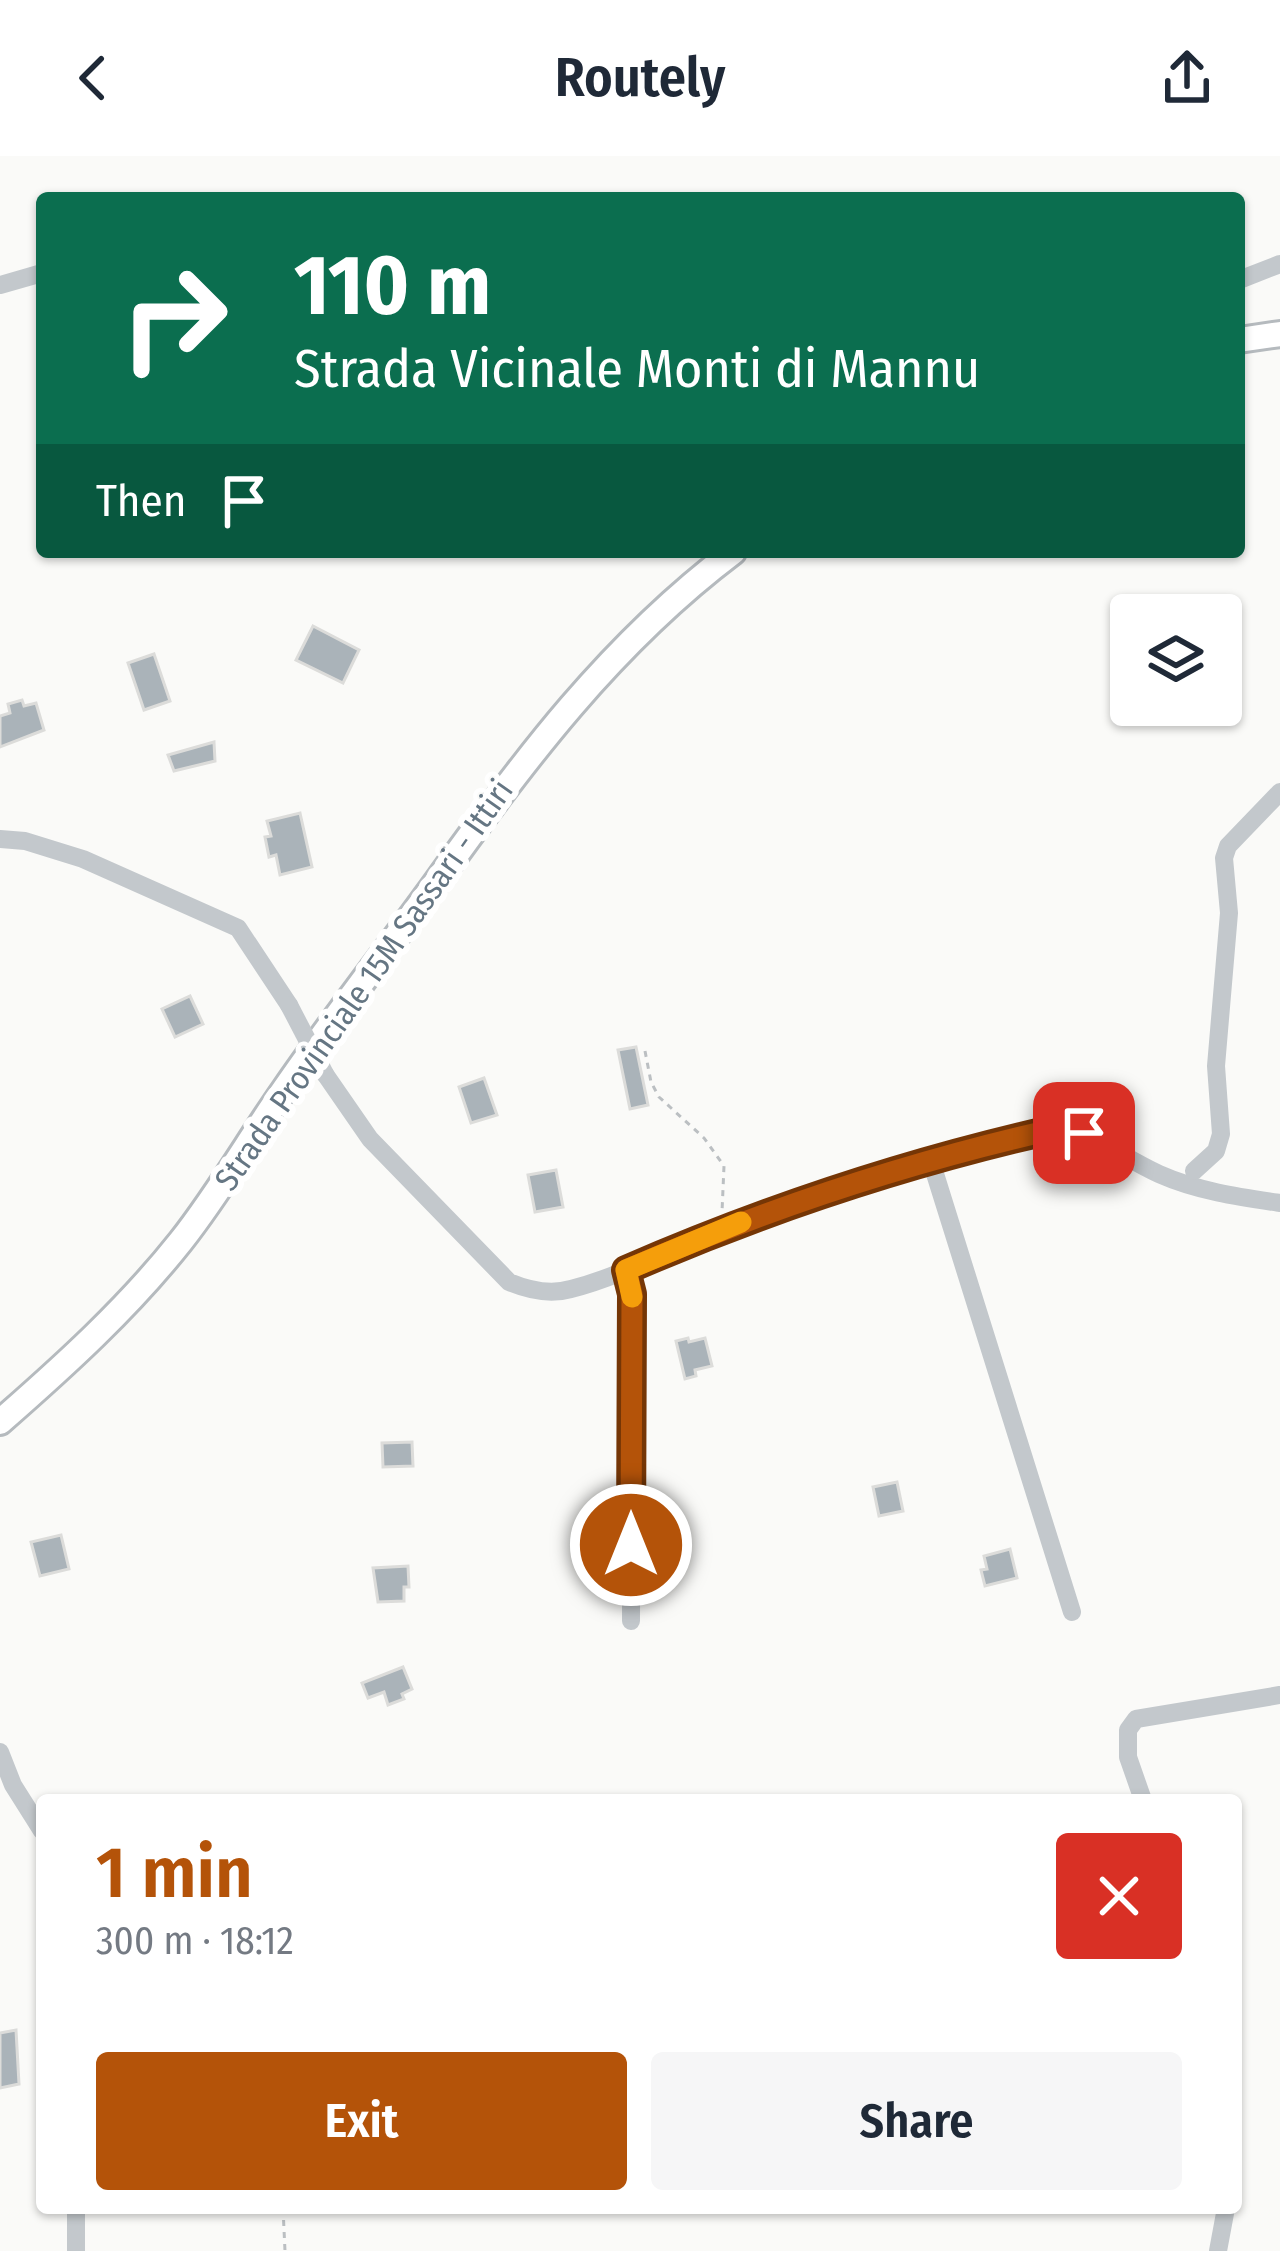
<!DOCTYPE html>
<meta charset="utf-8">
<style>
:root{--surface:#fff;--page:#f6f6f7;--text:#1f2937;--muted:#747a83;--accent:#b45309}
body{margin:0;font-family:"Fira Sans Condensed",sans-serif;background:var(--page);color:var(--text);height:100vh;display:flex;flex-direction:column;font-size:45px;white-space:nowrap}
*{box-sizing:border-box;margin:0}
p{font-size:39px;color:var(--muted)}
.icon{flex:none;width:66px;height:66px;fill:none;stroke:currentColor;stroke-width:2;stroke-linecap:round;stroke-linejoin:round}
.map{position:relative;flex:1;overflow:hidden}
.drawer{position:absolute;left:36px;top:1638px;width:1206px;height:420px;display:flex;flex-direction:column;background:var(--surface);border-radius:12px;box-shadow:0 3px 9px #0004}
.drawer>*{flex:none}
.guide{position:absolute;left:36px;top:36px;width:1209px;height:366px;border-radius:12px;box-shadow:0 3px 9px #0004;background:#0b6e4f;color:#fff;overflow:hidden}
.buttons{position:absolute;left:1110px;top:438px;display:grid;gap:24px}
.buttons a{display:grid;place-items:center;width:132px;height:132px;border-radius:12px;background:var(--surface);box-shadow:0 3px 9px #0004;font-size:60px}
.pin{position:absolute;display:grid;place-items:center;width:102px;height:102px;color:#fff;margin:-51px;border-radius:24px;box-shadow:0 6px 18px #0006}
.me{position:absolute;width:132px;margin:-66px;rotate:0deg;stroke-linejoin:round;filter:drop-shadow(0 0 9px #0008)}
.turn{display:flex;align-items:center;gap:42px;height:252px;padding:0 60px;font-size:54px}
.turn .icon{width:156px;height:156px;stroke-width:2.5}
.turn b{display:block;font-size:84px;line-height:102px}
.then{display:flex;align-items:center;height:114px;padding:0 60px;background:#0003;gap:24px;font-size:45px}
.round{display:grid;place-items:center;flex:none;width:126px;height:126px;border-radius:12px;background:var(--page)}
.overview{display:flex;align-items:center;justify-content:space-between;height:204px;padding:0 60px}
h1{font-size:72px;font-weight:600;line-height:90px;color:var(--accent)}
.primary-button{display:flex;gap:24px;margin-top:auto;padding:24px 60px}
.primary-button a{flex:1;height:138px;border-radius:12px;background:var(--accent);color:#fff;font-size:48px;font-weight:600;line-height:138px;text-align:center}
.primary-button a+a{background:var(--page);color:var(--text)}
header{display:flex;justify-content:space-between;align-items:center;height:156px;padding:0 60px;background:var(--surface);font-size:54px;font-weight:600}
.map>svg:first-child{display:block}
.building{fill:#aab3b9;stroke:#dcdcda;stroke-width:3}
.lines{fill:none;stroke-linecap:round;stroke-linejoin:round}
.major-casing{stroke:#b5babe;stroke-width:30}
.path{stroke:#bbbfc2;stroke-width:3;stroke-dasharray:6 6;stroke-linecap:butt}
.minor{stroke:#c3c8cc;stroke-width:18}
.major{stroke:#fff;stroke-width:24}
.minor-bridge{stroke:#c3c8cc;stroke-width:18}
.route-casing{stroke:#753606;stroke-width:30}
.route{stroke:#b45309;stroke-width:21}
.slow{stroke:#f59e0b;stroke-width:21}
.labels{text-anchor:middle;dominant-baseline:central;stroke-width:12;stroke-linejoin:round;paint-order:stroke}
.street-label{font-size:33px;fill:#657683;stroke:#fff}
</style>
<header><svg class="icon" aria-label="back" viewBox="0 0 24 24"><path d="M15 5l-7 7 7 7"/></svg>Routely<svg class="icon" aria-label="share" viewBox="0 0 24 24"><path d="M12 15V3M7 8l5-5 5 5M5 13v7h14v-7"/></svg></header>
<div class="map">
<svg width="1280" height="2095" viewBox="0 0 1280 2095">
<rect width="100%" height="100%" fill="#fafaf8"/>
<g class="building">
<path d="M313 470 359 494 343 527 296 504Z"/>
<path d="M154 498 170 545 144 554 128 507Z"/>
<path d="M22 544 24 550 36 547 44 574 0 591V560L10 557 8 548Z"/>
<path d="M214 586 215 605 174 615 168 599Z"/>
<path d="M300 657 312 711 280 719 276 699 269 701 265 681 271 680 267 665Z"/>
<path d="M190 840 203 868 175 881 162 853Z"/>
<path d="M636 891 648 949 630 953 618 894Z"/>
<path d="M484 922 497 959 471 967 459 931Z"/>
<path d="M556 1014 563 1051 535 1056 528 1019Z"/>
<path d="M688 1182 689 1186 705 1182 712 1210 695 1214 696 1220 685 1223 676 1185Z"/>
<path d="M412 1286 413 1310 383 1311 382 1287Z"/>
<path d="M897 1326 903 1355 879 1360 873 1331Z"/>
<path d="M61 1379 69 1413 40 1420 31 1386Z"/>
<path d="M1010 1393 1017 1422 985 1430 981 1414 987 1413 984 1400Z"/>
<path d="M408 1410 409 1431H404V1445L378 1446 373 1412Z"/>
<path d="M403 1511 412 1533 402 1538 404 1543 388 1549 384 1536 368 1542 362 1527Z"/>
<path d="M16 1874 19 1928 0 1932V1877Z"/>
</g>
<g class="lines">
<g class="major-casing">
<g id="major">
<path d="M1239 184 1280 178"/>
<path d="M0 1266C64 1210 128 1152 181 1085 219 1037 249 984 284 934 332 864 385 797 435 728 523 605 611 488 733 396"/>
</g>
</g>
<g class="path">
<path d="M645 895 651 926 659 941 704 982 724 1010 722 1056"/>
<path d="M283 2052 285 2095"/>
</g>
<g class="minor">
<path d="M1239 124 1280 108"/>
<path d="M0 129 42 117"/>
<path d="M0 683 25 685 83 703 238 772 289 849"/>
<path d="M325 918 370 983 509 1126C528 1134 550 1139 571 1133 626 1119 674 1090 726 1071 836 1032 950 997 1064 971 1098 981 1126 1003 1159 1018 1197 1035 1239 1041 1280 1047"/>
<path d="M931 1005 1072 1456"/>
<path d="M1194 1015 1216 995 1221 978 1216 910 1229 757 1224 702 1228 690 1280 636"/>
<path d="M626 1114 632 1138 631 1465"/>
<path d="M0 1596 13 1629 42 1675"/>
<path d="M1143 1644 1128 1601V1574L1136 1563 1280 1539"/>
<path d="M76 2052V2095"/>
<path d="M1218 2095 1226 2052"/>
</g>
<use href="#major" class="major"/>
<path class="minor-bridge" d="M289 849 325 918"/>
</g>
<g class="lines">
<g class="route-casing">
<path id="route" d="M631 1389 632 1138 626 1114C766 1053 915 1004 1064 971L1084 977"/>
</g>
<use href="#route" class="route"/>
<path class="slow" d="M632 1141 626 1114 741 1066"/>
</g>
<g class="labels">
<g class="street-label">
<text transform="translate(364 829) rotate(-55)">Strada Provinciale 15M Sassari - Ittiri</text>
</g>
</g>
</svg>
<div class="buttons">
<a><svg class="icon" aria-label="layers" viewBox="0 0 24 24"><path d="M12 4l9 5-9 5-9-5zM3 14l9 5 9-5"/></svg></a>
</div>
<div class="pin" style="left:1084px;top:977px;background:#d93025"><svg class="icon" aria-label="arrive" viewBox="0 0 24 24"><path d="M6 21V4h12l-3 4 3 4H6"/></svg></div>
<svg class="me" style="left:631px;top:1389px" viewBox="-20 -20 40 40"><circle r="17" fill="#b45309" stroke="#fff" stroke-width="3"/><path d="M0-11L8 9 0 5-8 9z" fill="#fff"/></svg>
<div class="guide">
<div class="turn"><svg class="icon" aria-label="right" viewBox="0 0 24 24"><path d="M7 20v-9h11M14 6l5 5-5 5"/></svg><div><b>110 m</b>Strada Vicinale Monti di Mannu</div></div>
<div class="then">Then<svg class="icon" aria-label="arrive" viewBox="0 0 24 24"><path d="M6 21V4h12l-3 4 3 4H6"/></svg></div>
</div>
<section class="drawer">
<div class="overview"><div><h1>1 min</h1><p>300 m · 18:12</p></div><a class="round" style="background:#d93025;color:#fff"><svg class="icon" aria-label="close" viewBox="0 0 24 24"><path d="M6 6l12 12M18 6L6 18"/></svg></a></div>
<div class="primary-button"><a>Exit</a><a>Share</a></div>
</section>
</div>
